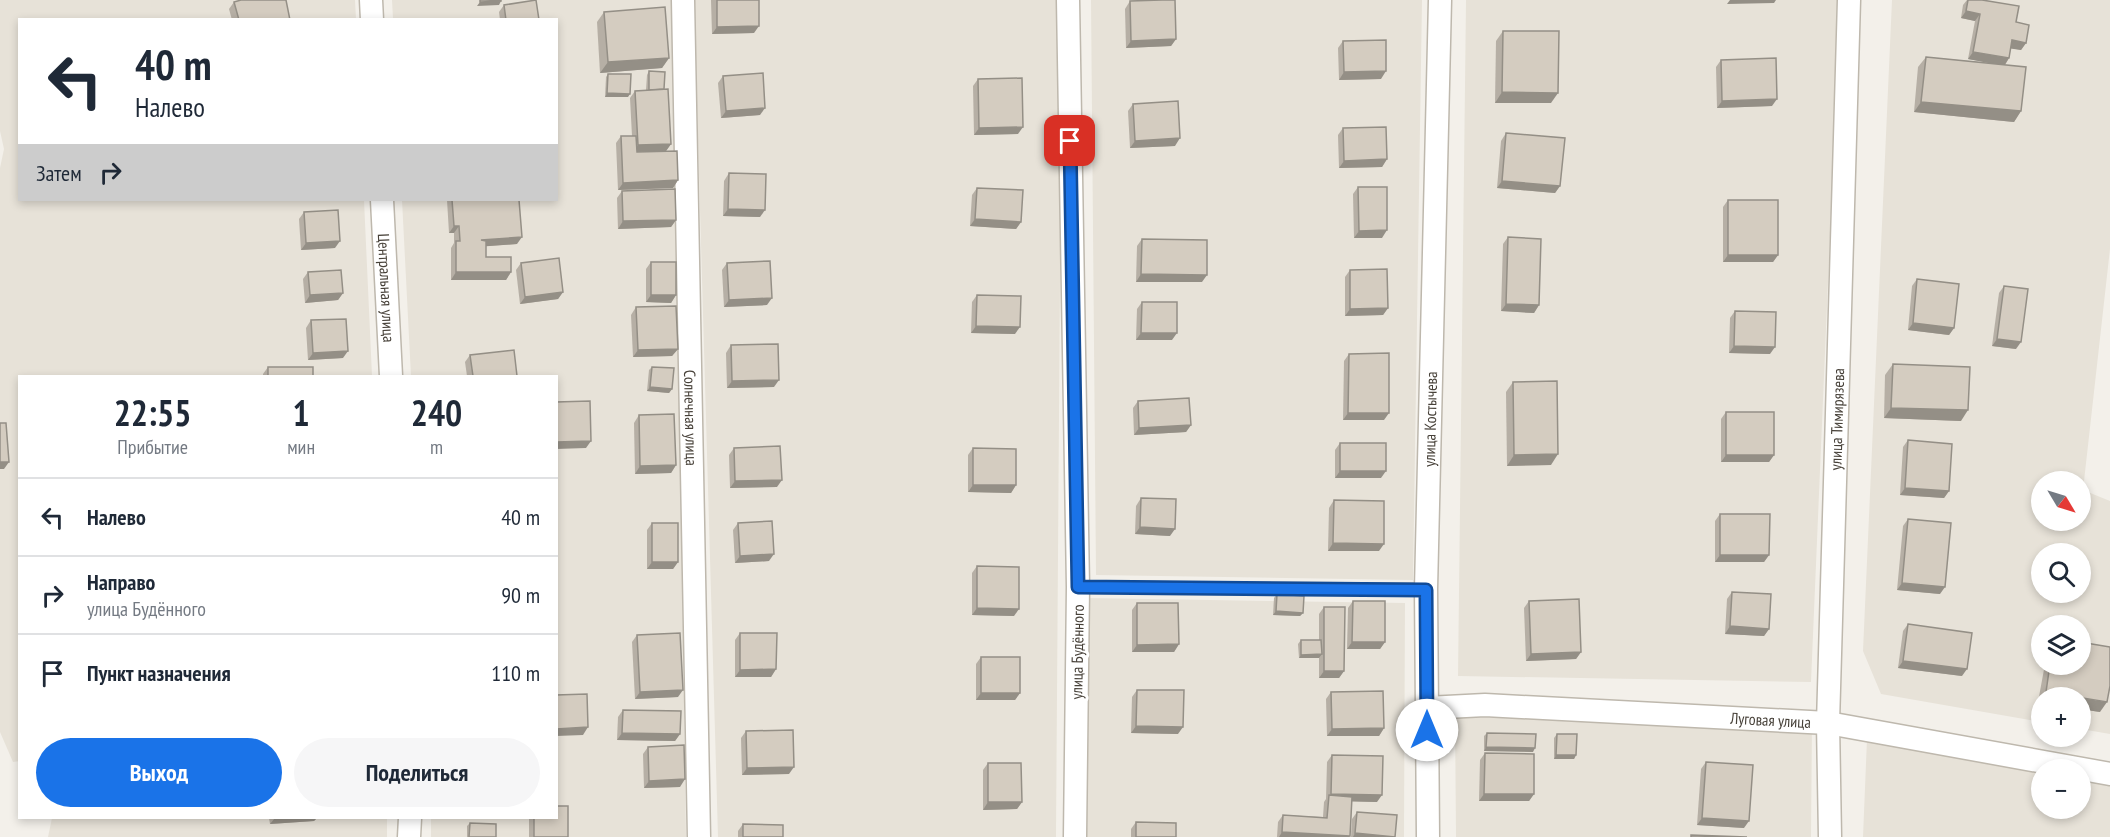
<!DOCTYPE html>
<html lang="ru">
<meta charset="utf-8">
<style>
:root{--surface:#fff;--page:#f6f6f7;--text:#1f2937;--muted:#747a83;--line:#e0e1e3;--accent:#1a73e8}
body{margin:0;font-family:"PT Sans Narrow",sans-serif;background:var(--page);color:var(--text);height:100vh;display:flex;flex-direction:column;font-size:22px;white-space:nowrap}
*{box-sizing:border-box;margin:0}
p{font-size:20px;color:var(--muted)}
.icon{flex:none;width:33px;height:33px;fill:none;stroke:currentColor;stroke-width:2;stroke-linecap:round;stroke-linejoin:round}
.map{position:relative;flex:1;overflow:hidden}
.side{position:absolute;left:18px;top:375px;width:540px;height:444px;display:flex;flex-direction:column;background:var(--surface);border-radius:0px;box-shadow:0 3px 9px #0003}
.side>*{flex:none}
.banner{position:absolute;left:18px;top:18px;width:540px;height:183px;border-radius:0px;box-shadow:0 3px 9px #0003;background:#fff;color:var(--text);overflow:hidden}
.needle{width:39px;rotate:128deg}
.controls{position:absolute;left:2031px;top:471px;display:grid;gap:12px}
.controls a{display:grid;place-items:center;width:60px;height:60px;border-radius:50%;background:var(--surface);box-shadow:0 3px 9px #0003;font-size:30px}
.pin{position:absolute;display:grid;place-items:center;width:51px;height:51px;color:#fff;margin:-26px;border-radius:12px;box-shadow:0 3px 9px #0006}
.me{position:absolute;width:66px;margin:-33px;rotate:0deg;stroke-linejoin:round;filter:drop-shadow(0 0 4px #0008)}
.turn{display:flex;align-items:center;gap:21px;height:126px;padding:0 18px;font-size:27px}
.turn .icon{width:78px;height:78px;stroke-width:2.5}
.turn b{display:block;font-size:42px;line-height:51px}
.then{display:flex;align-items:center;height:57px;padding:0 18px;background:#0003;gap:12px;font-size:22px}
.eta{display:flex;justify-content:space-evenly;align-items:center;height:102px;text-align:center}
.eta b{font-size:36px;font-weight:800;line-height:42px}
.button{display:flex;gap:12px;margin-top:auto;padding:12px 18px}
.button a{flex:1;height:69px;border-radius:36px;background:var(--accent);color:#fff;font-size:24px;font-weight:800;line-height:69px;text-align:center}
.button a+a{background:var(--page);color:var(--text)}
ul{padding:0;list-style:none}
li{display:flex;align-items:center;gap:18px;height:78px;padding:0 18px;border-top:2px solid var(--line)}
li div{flex:1}
li b{display:block;font-size:22px}
li em{font-style:normal}
.map>svg:first-child{display:block}
.residential{fill:#e7e2d8;fill-rule:evenodd}
.lines{fill:none;stroke-linecap:round;stroke-linejoin:round}
.lane-casing{stroke:#beb8ad;stroke-width:13}
.street-casing{stroke:#beb8ad;stroke-width:25}
.lane{stroke:#fff;stroke-width:10}
.street{stroke:#fff;stroke-width:22}
.wall{fill:#b6afa5}
.shaded-wall{fill:#948f86}
.building{fill:#d4ccc0;stroke:#948f86;stroke-width:1.5}
.route-casing{stroke:#114b97;stroke-width:15}
.route{stroke:#1a73e8;stroke-width:10}
.labels{text-anchor:middle;dominant-baseline:central;stroke-width:6;stroke-linejoin:round;paint-order:stroke}
.street-label{font-size:16px;fill:#474139;stroke:#fff}
</style>
<div class="map">
<svg width="2110" height="837" viewBox="0 0 2110 837">
<rect width="100%" height="100%" fill="#f3f0ea"/>
<g class="residential">
<path d="M0 0H355L356 19 20 20V200H364L372 376H20V761L13 762 0 732V168L4 149 0 131Z"/>
<path d="M392 0H674L686 837H431V818H556V376H411L402 200H556V20L393 19Z"/>
<path d="M694 0H1062L1056 837H718Z"/>
<path d="M1091 0H1422L1413 580 1096 575Z"/>
<path d="M1466 0H1840L1811 682 1458 676Z"/>
<path d="M1892 0H2110V249L2083 490 2110 501V734L2081 729 2080 698H2042L2041 722 1881 694 1863 651ZM2042 482H2080V520H2042ZM2042 554H2080V592H2042ZM2042 626H2080V664H2042Z"/>
<path d="M1087 598 1405 603 1404 837H1087Z"/>
<path d="M1455 717 1812 723 1811 837H1456Z"/>
<path d="M1867 739 2042 770V808H2080L2081 773 2110 778V837H1863Z"/>
<path d="M52 818H387V837H48Z"/>
</g>
<g class="lines">
<g class="lane-casing">
<path id="lane" d="M1078 587 1426 589"/>
</g>
<g class="street-casing">
<g id="street">
<path d="M371 0 372 20"/>
<path id="s1" d="M683 0 699 837"/>
<path d="M1068 0 1078 587 1075 837"/>
<path id="s2" d="M382 200 391 376"/>
<path id="s3" d="M1427 708 1485 705 1828 723 2110 774"/>
<path d="M409 837 410 818"/>
<path id="s4" d="M1428 837 1426 589 1440 0"/>
<path id="s5" d="M1830 837 1828 723 1849 0"/>
</g>
</g>
<use href="#lane" class="lane"/>
<use href="#street" class="street"/>
</g>
<g class="wall">
<path d="M711 0H759L754 33 712 34Z"/>
<path d="M1967 0H1982L2016 22 2026 43 2021 50 2011 48 2009 58 2005 65 2021 111 2014 122 1914 112 1918 67 1926 57 1991 63 1968 59 1975 21 1961 18 1963 5Z"/>
<path d="M1130 1 1176 39 1171 46 1126 48 1125 9Z"/>
<path d="M234 2 290 20H232L229 9Z"/>
<path d="M504 5 539 20H500L499 12Z"/>
<path d="M604 12 669 58 662 68 600 73 597 22Z"/>
<path d="M1503 31 1551 103H1495L1496 41Z"/>
<path d="M1343 41 1381 79 1339 80 1338 48Z"/>
<path d="M1721 60 1772 106 1717 108 1716 67Z"/>
<path d="M649 71 664 89 671 144 666 151 678 180 673 188 618 190 616 143 621 136H632L630 98 635 91 646 90 647 75Z"/>
<path d="M608 74 628 97H605L606 77Z"/>
<path d="M723 76 760 115 721 118 718 83Z"/>
<path d="M978 79 1018 134 974 135 973 86Z"/>
<path d="M1133 104 1175 146 1130 148 1128 111Z"/>
<path d="M1343 128 1387 159 1382 167 1339 168 1338 135Z"/>
<path d="M1506 133 1560 186 1555 193 1497 188 1501 141Z"/>
<path d="M729 173 760 217 723 216 724 181Z"/>
<path d="M1358 187 1382 238H1354L1353 194Z"/>
<path d="M977 188 1021 222 1016 229 970 226 972 195Z"/>
<path d="M622 191 676 220 671 227 618 229 617 198Z"/>
<path d="M447 200H519L517 244 486 246V257L511 272 506 280H451V248L454 243V233H449Z"/>
<path d="M1728 200 1778 255 1773 262H1723V207Z"/>
<path d="M304 212 335 248 301 250 299 219Z"/>
<path d="M1508 237 1539 305 1534 313 1501 311 1503 244Z"/>
<path d="M1142 239 1202 282H1136L1137 246Z"/>
<path d="M651 262 676 295 671 303 646 302V269Z"/>
<path d="M521 263 563 292 558 299 520 304 516 270Z"/>
<path d="M727 263 767 305 724 307 722 270Z"/>
<path d="M1350 270 1388 308 1383 315 1345 316V277Z"/>
<path d="M308 272 343 293 338 300 305 303 303 279Z"/>
<path d="M1917 279 1954 328 1949 335 1908 330 1912 286Z"/>
<path d="M2004 286 2016 349 1992 346 1999 293Z"/>
<path d="M977 295 1015 334 971 333 972 302Z"/>
<path d="M1142 302 1172 340H1136L1137 309Z"/>
<path d="M636 307 678 349 672 356 633 357 631 315Z"/>
<path d="M1735 311 1770 354 1729 353 1730 318Z"/>
<path d="M311 320 343 358 308 360 306 328Z"/>
<path d="M731 345 774 387 727 388 726 353Z"/>
<path d="M1349 354 1384 420H1343L1344 361Z"/>
<path d="M470 355 517 376H467L465 362Z"/>
<path d="M1893 364 1961 421 1884 418 1885 375Z"/>
<path d="M268 367 313 376H263V374Z"/>
<path d="M652 367 672 389 669 393 647 391 649 370Z"/>
<path d="M1513 382 1551 465 1507 466 1506 392Z"/>
<path d="M1138 401 1191 425 1186 432 1134 435 1133 408Z"/>
<path d="M1726 412 1774 455 1769 462H1721V419Z"/>
<path d="M639 415 676 465 671 473 635 474 634 423Z"/>
<path d="M1908 440 1949 491 1944 498 1900 495 1903 447Z"/>
<path d="M1340 443 1381 478H1335V450Z"/>
<path d="M734 448 777 487 730 488 729 455Z"/>
<path d="M973 448 1016 485 1011 493 968 492V455Z"/>
<path d="M1141 498 1170 536 1135 534 1136 506Z"/>
<path d="M1334 500 1379 551H1328L1329 508Z"/>
<path d="M1720 514 1769 555 1764 562H1715V521Z"/>
<path d="M1908 519 1940 594 1897 590 1903 526Z"/>
<path d="M652 523 678 562 673 569H647V530Z"/>
<path d="M738 523 769 561 735 563 733 530Z"/>
<path d="M977 566 1014 616 972 615V573Z"/>
<path d="M1732 592 1769 629 1764 636 1725 634 1727 599Z"/>
<path d="M1277 594 1303 613 1300 616 1273 615 1274 598Z"/>
<path d="M1353 601 1385 642 1380 649H1347L1348 608Z"/>
<path d="M1529 601 1581 652 1576 659 1526 661 1524 608Z"/>
<path d="M1137 603 1179 644 1174 652H1132V610Z"/>
<path d="M1324 607 1344 671 1339 678H1319V658H1299L1298 644 1301 640H1319V614Z"/>
<path d="M1908 624 1962 676 1898 668 1903 631Z"/>
<path d="M740 633 776 669 771 677H735V640Z"/>
<path d="M637 635 678 697 635 699 632 642Z"/>
<path d="M981 657 1020 693 1015 700H976V664Z"/>
<path d="M2045 664H2080L2100 712 2080 709V698H2042V703L2038 702Z"/>
<path d="M1137 690 1178 734 1131 733 1132 697Z"/>
<path d="M1331 692 1384 728 1379 736H1327L1326 699Z"/>
<path d="M623 710 680 734 675 741 617 740 618 717Z"/>
<path d="M746 731 789 774 742 775 741 738Z"/>
<path d="M1487 733 1533 752 1484 751V736Z"/>
<path d="M1557 734 1576 755 1574 759H1554V738Z"/>
<path d="M648 747 680 787 644 788 643 754Z"/>
<path d="M1485 753 1534 794 1529 801H1479L1480 760Z"/>
<path d="M1332 755 1377 802 1352 801 1350 836 1349 837H1277L1278 822 1283 815 1323 817 1324 802 1326 799 1327 762Z"/>
<path d="M1706 762 1744 828 1697 825 1701 769Z"/>
<path d="M988 763 1022 802 1017 809 983 810V770Z"/>
<path d="M1357 812 1395 837H1351L1352 819Z"/>
<path d="M269 818H317L314 821 270 824Z"/>
<path d="M529 818H556L568 837H529Z"/>
<path d="M1136 822 1176 837H1131V829Z"/>
<path d="M470 823 496 837H467V826Z"/>
<path d="M743 824 783 837H738V831Z"/>
</g>
<g class="shaded-wall">
<path d="M1730 0H1776L1774 3 1727 4Z"/>
<path d="M501 1 499 5 477 6 480 2Z"/>
<path d="M1966 11 1980 14 1975 21 1961 18Z"/>
<path d="M759 26 754 33 712 34 717 27Z"/>
<path d="M1176 39 1171 46 1126 48 1131 41Z"/>
<path d="M2012 40 2026 43 2021 50 2007 48Z"/>
<path d="M1973 52 2009 58 2004 66 1968 59Z"/>
<path d="M669 58 662 68 600 73 608 62Z"/>
<path d="M1386 71 1381 79 1339 80 1344 72Z"/>
<path d="M1502 92 1558 93 1551 103H1495Z"/>
<path d="M607 93 630 94 628 97H605Z"/>
<path d="M1777 99 1772 106 1717 108 1722 101Z"/>
<path d="M1921 102 2021 111 2014 122 1914 112Z"/>
<path d="M765 108 760 115 721 118 726 111Z"/>
<path d="M1023 127 1018 134 974 135 979 128Z"/>
<path d="M1180 138 1175 146 1130 148 1135 141Z"/>
<path d="M671 144 666 151 633 152 638 145Z"/>
<path d="M1387 159 1382 167 1339 168 1344 161Z"/>
<path d="M678 180 673 188 618 190 623 183Z"/>
<path d="M1502 181 1560 186 1555 193 1497 188Z"/>
<path d="M728 209 765 210 760 217 723 216Z"/>
<path d="M975 219 1021 222 1016 229 970 226Z"/>
<path d="M676 220 671 227 618 229 623 221Z"/>
<path d="M454 226H459L454 233H449Z"/>
<path d="M1387 230 1382 238H1354L1359 231Z"/>
<path d="M522 237 517 244 476 247 481 240Z"/>
<path d="M340 241 335 248 301 250 306 243Z"/>
<path d="M1728 255H1778L1773 262H1723Z"/>
<path d="M456 272H511L506 280H451Z"/>
<path d="M1141 274 1207 275 1202 282H1136Z"/>
<path d="M563 292 558 299 520 304 525 297Z"/>
<path d="M343 293 338 300 305 303 310 295Z"/>
<path d="M651 295H676L671 303 646 302Z"/>
<path d="M772 298 767 305 724 307 729 300Z"/>
<path d="M1506 304 1539 305 1534 313 1501 311Z"/>
<path d="M1388 308 1383 315 1345 316 1350 309Z"/>
<path d="M1913 323 1954 328 1949 335 1908 330Z"/>
<path d="M976 326 1020 327 1015 334 971 333Z"/>
<path d="M1141 333H1177L1172 340H1136Z"/>
<path d="M1997 339 2021 342 2016 349 1992 346Z"/>
<path d="M1734 346 1775 347 1770 354 1729 353Z"/>
<path d="M678 349 672 356 633 357 638 350Z"/>
<path d="M348 351 343 358 308 360 313 353Z"/>
<path d="M779 380 774 387 727 388 732 381Z"/>
<path d="M650 387 672 389 669 393 647 391Z"/>
<path d="M1891 408 1968 410 1961 421 1884 418Z"/>
<path d="M1348 413H1389L1384 420H1343Z"/>
<path d="M1191 425 1186 432 1134 435 1139 428Z"/>
<path d="M591 441 586 448 556 449V442Z"/>
<path d="M1558 454 1551 465 1507 466 1514 455Z"/>
<path d="M1726 455H1774L1769 462H1721Z"/>
<path d="M0 462H9L4 469H0Z"/>
<path d="M676 465 671 473 635 474 640 466Z"/>
<path d="M1340 471H1386L1381 478H1335Z"/>
<path d="M782 480 777 487 730 488 735 481Z"/>
<path d="M973 485H1016L1011 493 968 492Z"/>
<path d="M1905 488 1949 491 1944 498 1900 495Z"/>
<path d="M1140 527 1175 529 1170 536 1135 534Z"/>
<path d="M1333 543 1384 544 1379 551H1328Z"/>
<path d="M774 554 769 561 735 563 740 556Z"/>
<path d="M1720 555H1769L1764 562H1715Z"/>
<path d="M652 562H678L673 569H647Z"/>
<path d="M1902 583 1945 587 1940 594 1897 590Z"/>
<path d="M977 608 1019 609 1014 616 972 615Z"/>
<path d="M1276 611 1303 613 1300 616 1273 615Z"/>
<path d="M1730 626 1769 629 1764 636 1725 634Z"/>
<path d="M1352 642H1385L1380 649H1347Z"/>
<path d="M1179 644 1174 652H1132L1137 645Z"/>
<path d="M1581 652 1576 659 1526 661 1531 654Z"/>
<path d="M1322 654 1319 658H1299L1301 655Z"/>
<path d="M1903 661 1967 669 1962 676 1898 668Z"/>
<path d="M776 669 771 677H735L740 670Z"/>
<path d="M1324 671H1344L1339 678H1319Z"/>
<path d="M683 690 678 697 635 699 640 692Z"/>
<path d="M2046 692 2080 698H2042Z"/>
<path d="M981 693H1020L1015 700H976Z"/>
<path d="M2080 698 2107 702 2100 712 2080 709Z"/>
<path d="M1136 726 1183 727 1178 734 1131 733Z"/>
<path d="M588 727 583 735 556 736V729Z"/>
<path d="M1384 728 1379 736H1327L1332 729Z"/>
<path d="M622 733 680 734 675 741 617 740Z"/>
<path d="M1486 747 1535 748 1533 752 1484 751Z"/>
<path d="M1556 755H1576L1574 759H1554Z"/>
<path d="M794 767 789 774 742 775 747 768Z"/>
<path d="M685 779 680 787 644 788 649 781Z"/>
<path d="M1331 794 1382 795 1377 802 1328 801 1329 797Z"/>
<path d="M1484 794H1534L1529 801H1479Z"/>
<path d="M988 802H1022L1017 809 983 810Z"/>
<path d="M275 818H317L314 821 270 824Z"/>
<path d="M1702 818 1749 821 1744 828 1697 825Z"/>
<path d="M1282 832 1350 836 1349 837H1279Z"/>
<path d="M1355 833 1395 837H1353Z"/>
</g>
<g class="building">
<path d="M241 0H286L290 20H239L234 2Z"/>
<path d="M480 0H501V1L480 2Z"/>
<path d="M536 0 539 20H506L504 5Z"/>
<path d="M717 0H759V26L717 27Z"/>
<path d="M1162 0H1175L1176 39 1131 41 1130 1Z"/>
<path d="M1968 0H1982L2019 6 2016 22 2029 25 2026 43 2012 40 2009 58 1973 52 1980 14 1966 11Z"/>
<path d="M665 7 669 58 608 62 604 12Z"/>
<path d="M1503 31H1559L1558 93 1502 92Z"/>
<path d="M1386 40V71L1344 72 1343 41Z"/>
<path d="M1926 57 2026 67 2021 111 1921 102Z"/>
<path d="M1776 58 1777 99 1722 101 1721 60Z"/>
<path d="M649 71 665 72 664 89 649 90Z"/>
<path d="M763 73 765 108 726 111 723 76Z"/>
<path d="M608 74H631L630 94 607 93Z"/>
<path d="M1022 78 1023 127 979 128 978 79Z"/>
<path d="M668 89 671 144 638 145 635 91Z"/>
<path d="M1178 101 1180 138 1135 141 1133 104Z"/>
<path d="M1386 127 1387 159 1344 161 1343 128Z"/>
<path d="M1506 133 1565 138 1560 186 1502 181Z"/>
<path d="M621 136H636L637 152 677 151 678 180 623 183Z"/>
<path d="M729 173 766 174 765 210 728 209Z"/>
<path d="M1358 187H1387V230L1359 231Z"/>
<path d="M977 188 1023 190 1021 222 975 219Z"/>
<path d="M675 189 676 220 623 221 622 191Z"/>
<path d="M452 200H519L522 237 481 240 486 241V257H511V272H456V241H460L459 226H454Z"/>
<rect x="1728" y="200" width="50" height="55"/>
<path d="M338 210 340 241 306 243 304 212Z"/>
<path d="M1508 237 1541 239 1539 305 1506 304Z"/>
<path d="M1142 239 1207 240V275L1141 274Z"/>
<path d="M559 258 563 292 525 297 521 263Z"/>
<path d="M770 261 772 298 729 300 727 263Z"/>
<rect x="651" y="262" width="25" height="33"/>
<path d="M1387 269 1388 308 1350 309V270Z"/>
<path d="M341 270 343 293 310 295 308 272Z"/>
<path d="M1917 279 1959 284 1954 328 1913 323Z"/>
<path d="M2004 286 2028 289 2021 342 1997 339Z"/>
<path d="M977 295 1021 296 1020 327 976 326Z"/>
<path d="M1142 302H1177V333H1141Z"/>
<path d="M676 306 678 349 638 350 636 307Z"/>
<path d="M1735 311 1776 312 1775 347 1734 346Z"/>
<path d="M346 319 348 351 313 353 311 320Z"/>
<path d="M778 344 779 380 732 381 731 345Z"/>
<path d="M514 350 517 376H473L470 355Z"/>
<path d="M1389 353V413H1348L1349 354Z"/>
<path d="M1893 364 1970 367 1968 410 1891 408Z"/>
<rect x="268" y="367" width="45" height="9"/>
<path d="M652 367 674 368 672 389 650 387Z"/>
<path d="M1557 381 1558 454 1514 455 1513 382Z"/>
<path d="M1189 398 1191 425 1139 428 1138 401Z"/>
<path d="M590 401 591 441 556 442V402Z"/>
<rect x="1726" y="412" width="48" height="43"/>
<path d="M674 414 676 465 640 466 639 415Z"/>
<path d="M0 423H6L9 462H0Z"/>
<path d="M1908 440 1952 444 1949 491 1905 488Z"/>
<rect x="1340" y="443" width="46" height="28"/>
<path d="M780 446 782 480 735 481 734 448Z"/>
<path d="M973 448 1016 449V485H973Z"/>
<path d="M1141 498 1176 499 1175 529 1140 527Z"/>
<path d="M1334 500 1384 501V544L1333 543Z"/>
<path d="M1720 514H1770L1769 555H1720Z"/>
<path d="M1908 519 1951 523 1945 587 1902 583Z"/>
<path d="M772 521 774 554 740 556 738 523Z"/>
<rect x="652" y="523" width="26" height="39"/>
<path d="M977 566 1019 567V609L977 608Z"/>
<path d="M1732 592 1771 594 1769 629 1730 626Z"/>
<path d="M1277 594 1304 596 1303 613 1276 611Z"/>
<path d="M1579 599 1581 652 1531 654 1529 601Z"/>
<path d="M1353 601H1385V642H1352Z"/>
<path d="M1137 603H1178L1179 644 1137 645Z"/>
<path d="M1324 607H1345L1344 671H1324Z"/>
<path d="M1908 624 1972 633 1967 669 1903 661Z"/>
<path d="M680 633 683 690 640 692 637 635Z"/>
<path d="M740 633H777L776 669 740 670Z"/>
<path d="M1301 640H1321L1322 654 1301 655Z"/>
<path d="M2080 642 2110 647V686L2107 702 2046 692 2050 664H2080Z"/>
<rect x="981" y="657" width="39" height="36"/>
<path d="M1137 690H1184L1183 727 1136 726Z"/>
<path d="M1383 691 1384 728 1332 729 1331 692Z"/>
<path d="M587 694 588 727 556 729V695Z"/>
<path d="M623 710 681 711 680 734 622 733Z"/>
<path d="M793 730 794 767 747 768 746 731Z"/>
<path d="M1487 733 1536 734 1535 748 1486 747Z"/>
<path d="M1557 734H1577L1576 755H1556Z"/>
<path d="M684 745 685 779 649 781 648 747Z"/>
<path d="M1485 753 1534 754V794H1484Z"/>
<path d="M1332 755 1383 756 1382 795 1331 794Z"/>
<path d="M1706 762 1753 765 1749 821 1702 818Z"/>
<path d="M988 763H1021L1022 802H988Z"/>
<path d="M1329 795 1352 797 1350 836 1282 832 1283 815 1327 818Z"/>
<path d="M556 806H568V837H534V818H556Z"/>
<path d="M1357 812 1397 815 1395 837 1355 833Z"/>
<path d="M1136 822 1176 823V837H1136Z"/>
<path d="M470 823 496 824V837H469Z"/>
<path d="M743 824 783 825V837H743Z"/>
<path d="M1691 835 1747 837H1691Z"/>
</g>
<g class="lines">
<g class="route-casing">
<path id="route" d="M1070 141 1078 587 1426 590 1427 730"/>
</g>
<use href="#route" class="route"/>
</g>
<g class="labels">
<g class="street-label">
<text stroke="none"><textPath href="#s2" startOffset="88">Центральная улица</textPath></text>
<text stroke="none"><textPath href="#s1" startOffset="418">Солнечная улица</textPath></text>
<text stroke="none"><textPath href="#s4" startOffset="418">улица Костычева</textPath></text>
<text stroke="none"><textPath href="#s5" startOffset="418">улица Тимирязева</textPath></text>
<text transform="translate(1077 652) rotate(-89)">улица Будённого</text>
<text stroke="none"><textPath href="#s3" startOffset="344">Луговая улица</textPath></text>
</g>
</g>
</svg>
<div class="controls">
<a><svg class="needle" viewBox="-14 -14 28 28"><path d="M0-13l5 13h-10z" fill="#e53935"/><path d="M0 13l5-13h-10z" fill="#747a83"/></svg></a>
<a><svg class="icon" aria-label="search" viewBox="0 0 24 24"><circle cx="10" cy="10" r="6"/><path d="M15 15l6 6"/></svg></a>
<a><svg class="icon" aria-label="layers" viewBox="0 0 24 24"><path d="M12 4l9 5-9 5-9-5zM3 14l9 5 9-5"/></svg></a>
<a>+</a>
<a>−</a>
</div>
<div class="pin" style="left:1070px;top:141px;background:#d93025"><svg class="icon" aria-label="arrive" viewBox="0 0 24 24"><path d="M6 21V4h12l-3 4 3 4H6"/></svg></div>
<svg class="me" style="left:1427px;top:730px" viewBox="-20 -20 40 40"><circle r="19" fill="#fff"/><path d="M0-13L10 11 0 6-10 11z" fill="#1a73e8"/></svg>
<div class="banner">
<div class="turn"><svg class="icon" aria-label="left" viewBox="0 0 24 24"><path d="M17 20v-9H6M10 6l-5 5 5 5"/></svg><div><b>40 m</b>Налево</div></div>
<div class="then">Затем<svg class="icon" aria-label="right" viewBox="0 0 24 24"><path d="M7 20v-9h11M14 6l5 5-5 5"/></svg></div>
</div>
<section class="side">
<div class="eta">
<div><b>22:55</b><p>Прибытие</p></div>
<div><b>1</b><p>мин</p></div>
<div><b>240</b><p>m</p></div>
</div>
<ul>
<li><svg class="icon" aria-label="left" viewBox="0 0 24 24"><path d="M17 20v-9H6M10 6l-5 5 5 5"/></svg><div><b>Налево</b></div><em>40 m</em></li>
<li><svg class="icon" aria-label="right" viewBox="0 0 24 24"><path d="M7 20v-9h11M14 6l5 5-5 5"/></svg><div><b>Направо</b><p>улица Будённого</p></div><em>90 m</em></li>
<li><svg class="icon" aria-label="arrive" viewBox="0 0 24 24"><path d="M6 21V4h12l-3 4 3 4H6"/></svg><div><b>Пункт назначения</b></div><em>110 m</em></li>
</ul>
<div class="button"><a>Выход</a><a>Поделиться</a></div>
</section>
</div>
